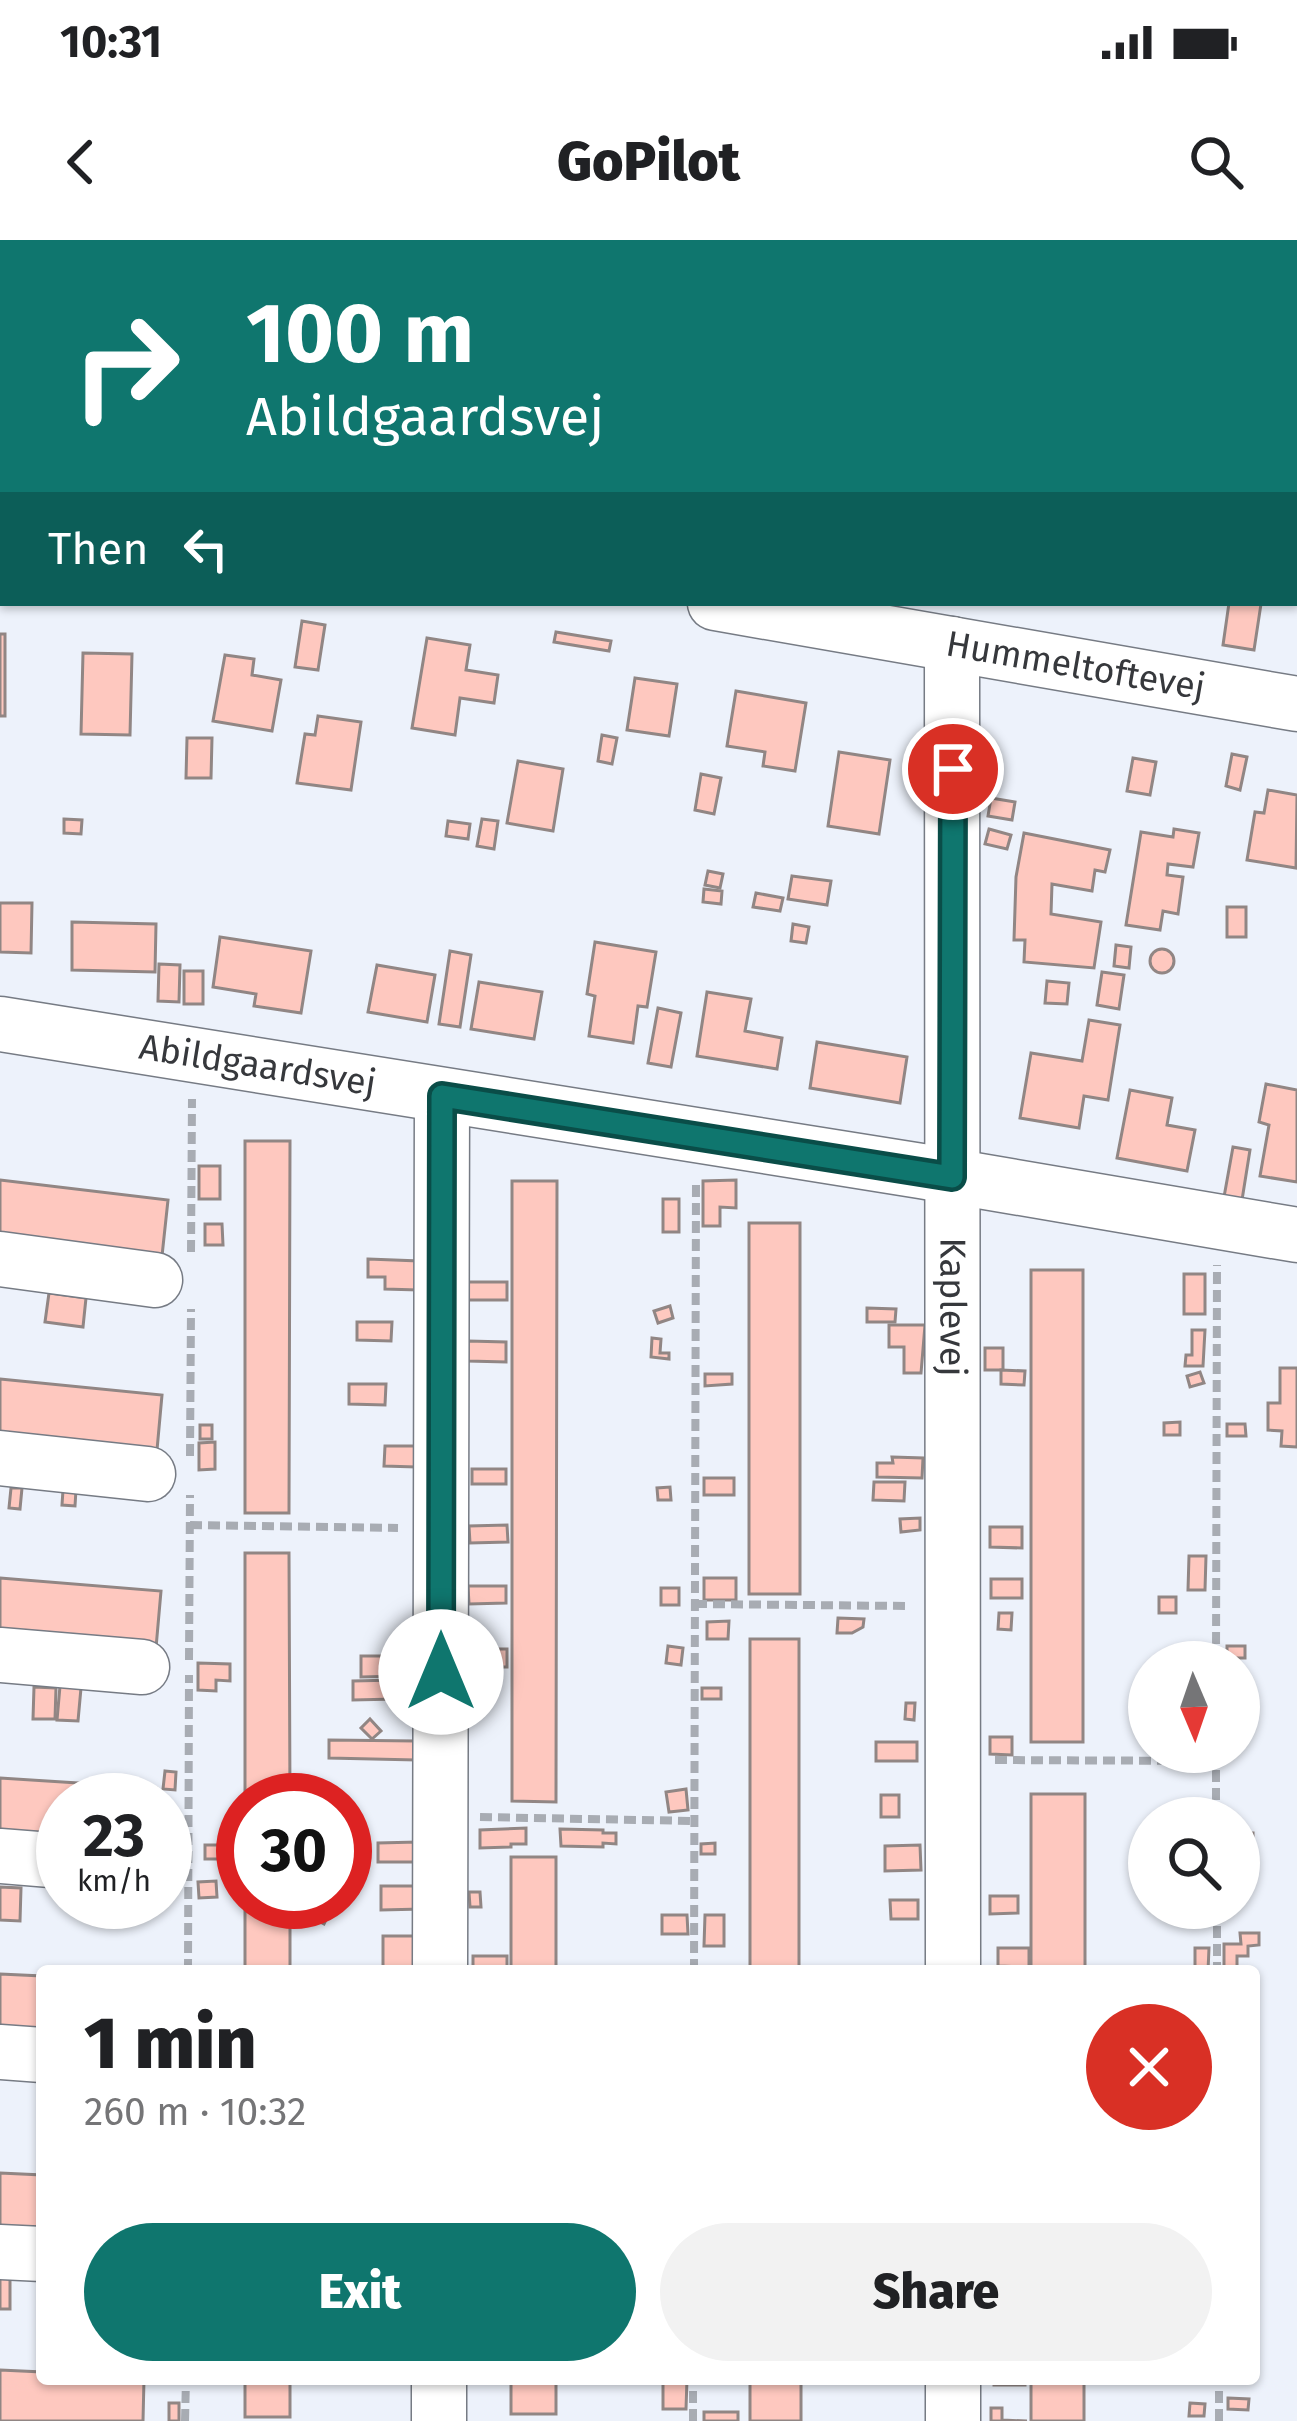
<!DOCTYPE html>
<meta charset="utf-8">
<style>
:root{--surface:#fff;--page:#f2f2f2;--text:#202124;--muted:#757577;--accent:#0f766e}
body{margin:0;font-family:"Fira Sans",sans-serif;background:var(--page);color:var(--text);height:100vh;display:flex;flex-direction:column;font-size:45px;white-space:nowrap}
*{box-sizing:border-box;margin:0}
p{font-size:39px;color:var(--muted)}
.icon{flex:none;width:66px;height:66px;fill:none;stroke:currentColor;stroke-width:2;stroke-linecap:round;stroke-linejoin:round}
.map{position:relative;flex:1;overflow:hidden}
.drawer{position:absolute;left:36px;top:1725px;width:1224px;height:420px;display:flex;flex-direction:column;background:var(--surface);border-radius:12px;box-shadow:0 3px 9px #0004}
.drawer>*{flex:none}
.hud{position:absolute;left:0px;top:0px;width:1299px;height:366px;box-shadow:0 3px 9px #0004;background:#0f766e;color:#fff;overflow:hidden}
.needle{width:78px;rotate:178deg}
.controls{position:absolute;left:1128px;top:1401px;display:grid;gap:24px}
.controls a{display:grid;place-items:center;width:132px;height:132px;border-radius:50%;background:var(--surface);box-shadow:0 3px 9px #0004;font-size:60px}
.speed{position:absolute;left:36px;top:1533px;display:flex;gap:24px;font-size:60px;font-weight:700;text-align:center}
.speed>*{display:grid;place-content:center;width:156px;height:156px;border-radius:50%;background:var(--surface);box-shadow:0 3px 9px #0004;line-height:1}
.speed small{font-size:30px;font-weight:400}
.speed .limit{border:18px solid #d22;background:#fff;color:#111}
.pin{position:absolute;display:grid;place-items:center;width:102px;height:102px;color:#fff;margin:-51px;border:6px solid #fff;border-radius:50%;box-shadow:0 3px 12px #0007}
.me{position:absolute;width:132px;margin:-66px;rotate:0deg;stroke-linejoin:round;filter:drop-shadow(0 0 9px #0008)}
.turn{display:flex;align-items:center;gap:42px;height:252px;padding:0 48px;font-size:54px}
.turn .icon{width:156px;height:156px;stroke-width:2.5}
.turn b{display:block;font-size:84px;line-height:102px}
.then{display:flex;align-items:center;height:114px;padding:0 48px;background:#0003;gap:24px;font-size:45px}
.round{display:grid;place-items:center;flex:none;width:126px;height:126px;border-radius:63px;background:var(--page)}
.head{display:flex;align-items:center;justify-content:space-between;height:204px;padding:0 48px}
h1{font-size:72px;font-weight:800;line-height:90px}
.cta{display:flex;gap:24px;margin-top:auto;padding:24px 48px}
.cta a{flex:1;height:138px;border-radius:72px;background:var(--accent);color:#fff;font-size:48px;font-weight:800;line-height:138px;text-align:center}
.cta a+a{background:var(--page);color:var(--text)}
.status{display:flex;justify-content:space-between;align-items:center;height:84px;padding:0 60px;background:var(--surface);direction:ltr}
.status svg{height:33px;fill:currentColor}
header{display:flex;justify-content:space-between;align-items:center;height:156px;padding:0 48px;background:var(--surface);font-size:54px;font-weight:800}
.map>svg:first-child{display:block}
.building{fill:#fec8bf;stroke:#918684;stroke-width:3}
.lines{fill:none;stroke-linecap:round;stroke-linejoin:round}
.minor-casing{stroke:#767b84;stroke-width:57}
.path{stroke:#a8acb3;stroke-width:8;stroke-dasharray:12 6;stroke-linecap:butt}
.minor{stroke:#fff;stroke-width:54}
.route-casing{stroke:#0a4d48;stroke-width:30}
.route{stroke:#0f766e;stroke-width:21}
.labels{text-anchor:middle;dominant-baseline:central;stroke-width:12;stroke-linejoin:round;paint-order:stroke}
.street-label{font-size:36px;fill:#36383c;stroke:#fff}
</style>
<div class="status"><b>10:31</b><svg viewBox="0 0 49 12"><path d="M0 12V9h3v3zM5 12V6h3v6zM10 12V3h3v9zM15 12V0h3v12zM26 1h20v11H26zM47 4h2v5h-2z"/></svg></div>
<header><svg class="icon" aria-label="back" viewBox="0 0 24 24"><path d="M15 5l-7 7 7 7"/></svg>GoPilot<svg class="icon" aria-label="search" viewBox="0 0 24 24"><circle cx="10" cy="10" r="6"/><path d="M15 15l6 6"/></svg></header>
<div class="map">
<svg width="1297" height="2181" viewBox="0 0 1297 2181">
<rect width="100%" height="100%" fill="#edf2fb"/>
<g class="building">
<path d="M260 0H314L313 3Z"/>
<rect x="359" y="0" width="65" height="3"/>
<path d="M480 0H562L561 3H480Z"/>
<path d="M1229 363 1261 364 1254 410 1223 405Z"/>
<path d="M302 381 325 385 318 430 295 427Z"/>
<path d="M556 392 611 401 609 411 554 402Z"/>
<rect x="0" y="394" width="5" height="82"/>
<path d="M427 398 470 405 466 430 498 435 494 463 460 458 455 495 412 488Z"/>
<path d="M83 413 132 414 130 495 81 494Z"/>
<path d="M225 415 254 419 252 435 281 440 272 491 213 481Z"/>
<path d="M635 438 677 444 669 496 627 490Z"/>
<path d="M736 451 806 463 795 531 763 526 765 512 727 506Z"/>
<path d="M318 476 361 482 351 550 297 543 305 494 315 495Z"/>
<path d="M602 495 617 498 612 524 598 521Z"/>
<path d="M187 498H212L211 538H186Z"/>
<path d="M839 512 890 520 879 594 828 586Z"/>
<path d="M1232 514 1247 517 1240 550 1226 546Z"/>
<path d="M1133 518 1156 522 1150 555 1127 551Z"/>
<path d="M518 521 563 529 553 591 507 583Z"/>
<path d="M701 534 721 538 714 574 695 570Z"/>
<path d="M1268 550 1297 555 1296 628 1247 620 1255 572 1264 573Z"/>
<path d="M991 558 1015 562 1012 580 988 576Z"/>
<path d="M64 579 82 580 81 594 64 593Z"/>
<path d="M482 579 498 581 494 609 477 606Z"/>
<path d="M448 581 470 584 468 599 446 596Z"/>
<path d="M989 589 1011 595 1007 609 985 604Z"/>
<path d="M1174 589 1199 593 1193 627 1168 624 1167 635 1183 637 1178 674 1163 671 1160 690 1126 685 1141 592 1173 597Z"/>
<path d="M1024 593 1110 610 1105 632 1095 630 1092 651 1052 644 1051 674 1101 682 1094 728 1024 722 1025 700H1014L1016 637Z"/>
<path d="M708 631 723 634 720 648 705 645Z"/>
<path d="M792 636 831 641 827 665 788 659Z"/>
<path d="M704 649 722 651 721 664 703 662Z"/>
<path d="M756 653 783 658 780 671 753 667Z"/>
<path d="M0 663H32L31 713 0 712Z"/>
<rect x="1227" y="667" width="19" height="30"/>
<path d="M72 682 156 684 155 732 72 730Z"/>
<path d="M793 684 809 687 806 703 791 701Z"/>
<path d="M220 697 311 711 301 773 254 766 256 754 213 747Z"/>
<path d="M595 702 656 712 647 767 638 766 633 803 589 796 595 756 587 754Z"/>
<path d="M1116 705 1131 707 1129 728 1114 726Z"/>
<circle cx="1162" cy="721" r="12"/>
<path d="M450 711 471 715 460 787 439 784Z"/>
<path d="M159 724 180 725 179 762 158 761Z"/>
<path d="M377 725 435 735 427 782 368 772Z"/>
<rect x="184" y="731" width="19" height="33"/>
<path d="M1102 732 1124 735 1119 769 1097 765Z"/>
<path d="M1047 741 1069 743 1067 764 1045 763Z"/>
<path d="M479 742 542 752 534 799 471 789Z"/>
<path d="M707 752 751 759 745 791 782 798 777 829 697 816Z"/>
<path d="M658 768 681 773 671 827 648 823Z"/>
<path d="M1089 780 1120 785 1108 860 1084 856 1079 888 1020 878 1031 813 1082 821Z"/>
<path d="M817 802 907 817 900 863 810 848Z"/>
<path d="M1266 844 1297 850V942L1260 936 1269 885 1259 882Z"/>
<path d="M1130 850 1172 858 1167 885 1195 890 1187 931 1117 918Z"/>
<path d="M245 901H290L289 1273H245Z"/>
<path d="M1233 907 1250 910 1242 960 1224 957Z"/>
<rect x="199" y="926" width="21" height="33"/>
<path d="M0 940 168 960 162 1016 0 997Z"/>
<path d="M736 940V968L720 967V986H703V941Z"/>
<path d="M512 941H557L556 1562 512 1561Z"/>
<rect x="663" y="959" width="16" height="33"/>
<rect x="749" y="983" width="51" height="371"/>
<path d="M205 984H222L223 1005H205Z"/>
<path d="M368 1019 419 1021 418 1050 385 1049V1037H368Z"/>
<rect x="1031" y="1030" width="52" height="472"/>
<rect x="1184" y="1034" width="21" height="40"/>
<rect x="464" y="1042" width="43" height="18"/>
<path d="M49 1053 86 1058 83 1087 45 1082Z"/>
<path d="M670 1066 673 1078 658 1083 654 1071Z"/>
<path d="M867 1068 896 1069 895 1082H867Z"/>
<path d="M357 1082H392L391 1101 357 1100Z"/>
<path d="M889 1085H925L921 1133H904V1107H889Z"/>
<path d="M1192 1090H1205L1203 1126H1185L1186 1115H1192Z"/>
<path d="M652 1098 661 1099 660 1113H669V1119L651 1117Z"/>
<path d="M468 1101 506 1102V1122L468 1121Z"/>
<rect x="985" y="1108" width="18" height="22"/>
<path d="M1280 1128H1297V1207L1281 1206 1282 1191 1268 1190V1163H1280Z"/>
<path d="M1001 1130 1025 1131 1024 1145 1001 1144Z"/>
<path d="M1200 1132 1204 1143 1190 1147 1187 1136Z"/>
<path d="M705 1134H732V1144L705 1146Z"/>
<path d="M0 1139 162 1155 157 1210 0 1195Z"/>
<path d="M349 1144H386L385 1165 349 1164Z"/>
<path d="M1180 1182V1195H1164V1183Z"/>
<path d="M1227 1184H1245L1246 1196H1227Z"/>
<rect x="200" y="1185" width="12" height="14"/>
<path d="M215 1202V1229L199 1230V1203Z"/>
<path d="M385 1206H417L416 1227 384 1226Z"/>
<path d="M892 1217 923 1218 922 1238 877 1237V1223H893Z"/>
<rect x="472" y="1229" width="34" height="15"/>
<rect x="704" y="1238" width="30" height="17"/>
<path d="M874 1242H905L904 1261 873 1260Z"/>
<path d="M670 1247 671 1260H658L657 1248Z"/>
<path d="M11 1248H22L20 1269 9 1268Z"/>
<path d="M63 1250H76L75 1266 62 1265Z"/>
<path d="M920 1278V1290L901 1292 900 1279Z"/>
<path d="M507 1285 508 1302 470 1303 469 1286Z"/>
<path d="M990 1287H1022V1308L990 1307Z"/>
<path d="M245 1313H289L290 1560H245Z"/>
<path d="M1189 1316H1206L1205 1350H1188Z"/>
<path d="M0 1338 161 1351 156 1408 0 1395Z"/>
<rect x="704" y="1338" width="32" height="22"/>
<rect x="991" y="1339" width="31" height="19"/>
<path d="M468 1346H506V1363L469 1364Z"/>
<rect x="661" y="1348" width="18" height="17"/>
<rect x="1159" y="1357" width="17" height="16"/>
<path d="M999 1373H1012L1011 1390 998 1389Z"/>
<path d="M838 1378 864 1379 863 1387 852 1393H837Z"/>
<path d="M729 1381 728 1399H707V1382Z"/>
<rect x="750" y="1399" width="49" height="332"/>
<path d="M668 1406 683 1408 681 1425 666 1423Z"/>
<rect x="1227" y="1406" width="18" height="12"/>
<rect x="473" y="1409" width="34" height="18"/>
<path d="M361 1416H402V1436L361 1437Z"/>
<path d="M198 1423 230 1424V1441L216 1440V1451L198 1450Z"/>
<path d="M395 1440V1459L353 1460V1441Z"/>
<path d="M60 1446 81 1448 78 1481 57 1480Z"/>
<path d="M34 1447 56 1448 55 1479H33Z"/>
<rect x="702" y="1448" width="19" height="11"/>
<path d="M906 1463H915L914 1480 905 1479Z"/>
<path d="M370 1479 381 1491 372 1499 361 1488Z"/>
<path d="M990 1497H1012V1515L990 1514Z"/>
<path d="M329 1500 416 1501V1520L329 1518Z"/>
<rect x="876" y="1502" width="41" height="19"/>
<path d="M165 1531 176 1532 175 1550 163 1549Z"/>
<path d="M0 1538 156 1548 155 1560H63V1595L0 1591Z"/>
<path d="M686 1549 688 1570 669 1572 666 1552Z"/>
<rect x="1031" y="1554" width="54" height="177"/>
<rect x="881" y="1555" width="18" height="22"/>
<path d="M526 1588V1604H511V1607L480 1608V1590Z"/>
<path d="M560 1589 603 1590V1593H616V1604L603 1603V1607L561 1606Z"/>
<path d="M1239 1593H1253V1608L1239 1609Z"/>
<path d="M417 1602V1622H378V1603Z"/>
<path d="M715 1603V1614H701V1604Z"/>
<path d="M205 1605H222L221 1619H205Z"/>
<path d="M920 1605 921 1630 885 1631V1606Z"/>
<rect x="511" y="1617" width="45" height="114"/>
<path d="M216 1641 217 1657 199 1658 198 1642Z"/>
<path d="M381 1646H422V1669L381 1670Z"/>
<path d="M0 1647 21 1648 20 1681 0 1680Z"/>
<path d="M469 1652H480L481 1667H470Z"/>
<path d="M990 1656H1018V1673L990 1674Z"/>
<path d="M890 1660H918V1679H891Z"/>
<rect x="245" y="1662" width="45" height="69"/>
<path d="M319 1664 331 1670 324 1684 313 1678Z"/>
<path d="M662 1675H687L688 1694H662Z"/>
<path d="M705 1675H724V1706H704Z"/>
<path d="M1240 1693H1259V1705L1248 1706V1716H1237V1728L1224 1727V1704H1241Z"/>
<rect x="383" y="1696" width="34" height="35"/>
<path d="M998 1708H1029V1727L998 1726Z"/>
<path d="M1195 1708H1209L1208 1731H1195Z"/>
<rect x="473" y="1716" width="34" height="15"/>
<path d="M0 1734 42 1736V1792L0 1790Z"/>
<path d="M0 1933 42 1935V1988L0 1986Z"/>
<rect x="0" y="2038" width="10" height="31"/>
<path d="M0 2130 42 2132V2139H144L143 2181H0Z"/>
<rect x="245" y="2139" width="45" height="38"/>
<rect x="511" y="2139" width="45" height="35"/>
<path d="M663 2139H687L686 2169H663Z"/>
<rect x="750" y="2139" width="51" height="42"/>
<rect x="994" y="2139" width="31" height="6"/>
<rect x="1031" y="2139" width="53" height="42"/>
<path d="M1228 2158 1249 2159 1248 2170 1228 2169Z"/>
<rect x="169" y="2163" width="10" height="18"/>
<path d="M1190 2163 1205 2164 1204 2176H1189Z"/>
<path d="M991 2168H1002V2180L1027 2181H991Z"/>
<rect x="704" y="2172" width="34" height="9"/>
</g>
<g class="lines">
<g class="minor-casing">
<g id="minor">
<path d="M990 0 1010 3"/>
<path d="M618 3V0"/>
<path d="M1296 47H1297"/>
<path d="M0 252H3"/>
<path id="s1" d="M715 363 1297 464"/>
<path id="s2" d="M952 404 953 1731"/>
<path id="s3" d="M0 784 921 931 1297 995"/>
<path d="M0 1019 155 1040"/>
<path d="M0 1218 148 1234"/>
<path d="M0 1415 142 1427"/>
<path d="M0 1616 63 1621"/>
<path d="M440 1731 442 856"/>
<path d="M0 1812 42 1815"/>
<path d="M0 2012 42 2014"/>
<path d="M439 2181V2139"/>
<path d="M953 2181V2139"/>
</g>
</g>
<g class="path">
<path d="M191 1012 192 859"/>
<path d="M190 1216 191 1069"/>
<path d="M190 1285 398 1288"/>
<path d="M695 1364 909 1366"/>
<path d="M189 1420 190 1255"/>
<path d="M1216 1422 1217 1025"/>
<path d="M1216 1512V1578"/>
<path d="M995 1520 1216 1521"/>
<path d="M480 1577 694 1581"/>
<path d="M1217 1668V1731"/>
<path d="M188 1731 189 1435"/>
<path d="M694 1731 696 941"/>
<path d="M185 2181 186 2139"/>
<path d="M693 2181V2139"/>
<path d="M1219 2181V2139"/>
</g>
<use href="#minor" class="minor"/>
</g>
<g class="lines">
<g class="route-casing">
<path id="route" d="M441 1432 442 856 952 937 953 529"/>
</g>
<use href="#route" class="route"/>
</g>
<g class="labels">
<g class="street-label">
<text stroke="none"><textPath href="#s1" startOffset="366">Hummeltoftevej</textPath></text>
<text stroke="none"><textPath href="#s3" startOffset="261">Abildgaardsvej</textPath></text>
<text stroke="none"><textPath href="#s2" startOffset="663">Kaplevej</textPath></text>
</g>
</g>
</svg>
<div class="controls">
<a><svg class="needle" viewBox="-14 -14 28 28"><path d="M0-13l5 13h-10z" fill="#e53935"/><path d="M0 13l5-13h-10z" fill="#757577"/></svg></a>
<a><svg class="icon" aria-label="search" viewBox="0 0 24 24"><circle cx="10" cy="10" r="6"/><path d="M15 15l6 6"/></svg></a>
</div>
<div class="speed"><div>23<small>km/h</small></div><div class="limit">30</div></div>
<div class="pin" style="left:953px;top:529px;background:#d93025"><svg class="icon" aria-label="arrive" viewBox="0 0 24 24"><path d="M6 21V4h12l-3 4 3 4H6"/></svg></div>
<svg class="me" style="left:441px;top:1432px" viewBox="-20 -20 40 40"><circle r="19" fill="#fff"/><path d="M0-13L10 11 0 6-10 11z" fill="#0f766e"/></svg>
<div class="hud">
<div class="turn"><svg class="icon" aria-label="right" viewBox="0 0 24 24"><path d="M7 20v-9h11M14 6l5 5-5 5"/></svg><div><b>100 m</b>Abildgaardsvej</div></div>
<div class="then">Then<svg class="icon" aria-label="left" viewBox="0 0 24 24"><path d="M17 20v-9H6M10 6l-5 5 5 5"/></svg></div>
</div>
<section class="drawer">
<div class="head"><div><h1>1 min</h1><p>260 m · 10:32</p></div><a class="round" style="background:#d93025;color:#fff"><svg class="icon" aria-label="close" viewBox="0 0 24 24"><path d="M6 6l12 12M18 6L6 18"/></svg></a></div>
<div class="cta"><a>Exit</a><a>Share</a></div>
</section>
</div>
